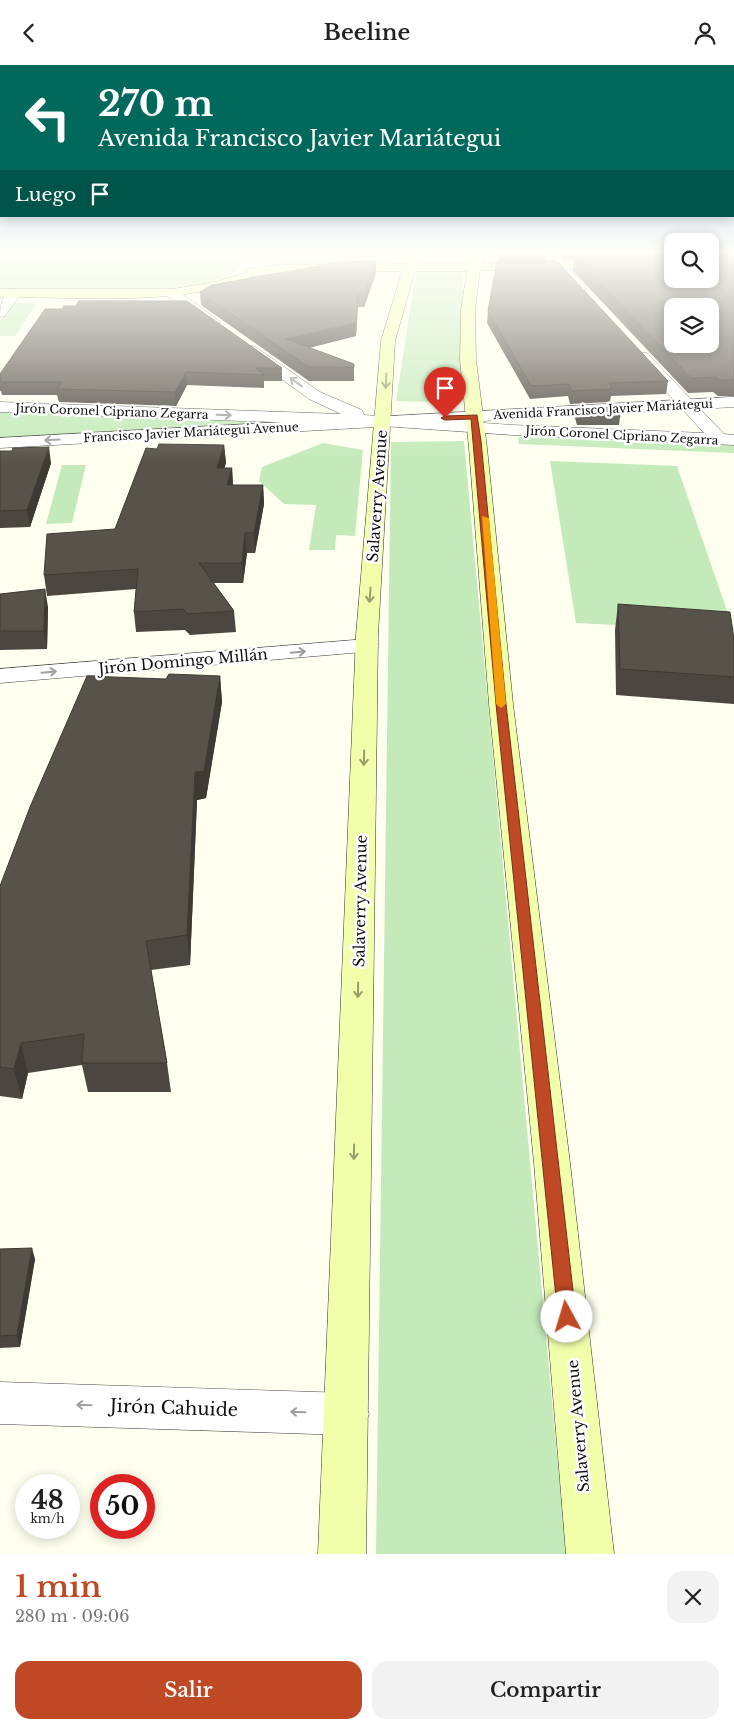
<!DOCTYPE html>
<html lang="es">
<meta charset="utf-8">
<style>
:root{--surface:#fff;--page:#f2f2f2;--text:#222;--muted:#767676;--accent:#bf4925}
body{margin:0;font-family:"Libre Baskerville",serif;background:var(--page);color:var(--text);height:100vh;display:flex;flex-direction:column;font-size:19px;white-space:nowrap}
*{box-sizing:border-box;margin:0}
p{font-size:16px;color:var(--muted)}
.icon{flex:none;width:28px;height:28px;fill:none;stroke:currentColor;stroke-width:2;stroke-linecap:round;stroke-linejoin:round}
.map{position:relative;height:1489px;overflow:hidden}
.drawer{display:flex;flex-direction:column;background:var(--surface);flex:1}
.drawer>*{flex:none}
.hud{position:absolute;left:0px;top:0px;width:735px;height:152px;box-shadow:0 2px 12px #0003;background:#00695c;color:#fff;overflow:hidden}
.buttons{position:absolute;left:664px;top:168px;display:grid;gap:10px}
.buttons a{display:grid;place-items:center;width:55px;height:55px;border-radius:10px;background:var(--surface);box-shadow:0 2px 12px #0003;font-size:25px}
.speed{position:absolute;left:15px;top:1409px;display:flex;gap:10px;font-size:25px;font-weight:700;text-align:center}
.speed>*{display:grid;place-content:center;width:65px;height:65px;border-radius:50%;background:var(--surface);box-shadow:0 2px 12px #0003;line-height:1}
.speed small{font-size:12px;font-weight:400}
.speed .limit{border:8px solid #d22;background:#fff;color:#111}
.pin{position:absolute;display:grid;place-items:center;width:42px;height:42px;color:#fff;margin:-51px -21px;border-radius:50% 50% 50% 0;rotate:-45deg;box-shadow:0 0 5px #0007}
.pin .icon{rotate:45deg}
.me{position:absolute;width:55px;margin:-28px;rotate:354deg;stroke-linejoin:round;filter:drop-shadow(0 0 4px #0008)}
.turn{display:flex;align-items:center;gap:18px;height:105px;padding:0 15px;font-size:22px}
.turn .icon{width:65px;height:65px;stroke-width:2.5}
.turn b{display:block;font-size:35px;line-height:42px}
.then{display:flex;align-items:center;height:48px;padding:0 15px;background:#0003;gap:10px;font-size:19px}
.round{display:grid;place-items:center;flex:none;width:52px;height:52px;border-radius:15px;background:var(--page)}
.overview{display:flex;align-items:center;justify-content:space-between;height:85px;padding:0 15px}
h1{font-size:30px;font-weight:600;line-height:38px;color:var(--accent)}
.action{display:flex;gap:10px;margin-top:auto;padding:10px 15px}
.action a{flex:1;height:58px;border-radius:15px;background:var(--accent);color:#fff;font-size:20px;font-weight:600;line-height:58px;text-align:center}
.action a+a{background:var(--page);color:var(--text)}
header{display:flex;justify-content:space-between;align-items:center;height:65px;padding:0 15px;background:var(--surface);font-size:22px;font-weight:600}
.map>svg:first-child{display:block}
.green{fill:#c4eab9}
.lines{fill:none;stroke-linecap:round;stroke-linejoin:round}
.minor-casing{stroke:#414141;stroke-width:1}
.tertiary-casing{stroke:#414141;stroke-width:1}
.secondary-casing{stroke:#303030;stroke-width:1}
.minor{fill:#fff;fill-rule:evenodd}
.tertiary{fill:#fff;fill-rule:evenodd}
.secondary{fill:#f1ffaa;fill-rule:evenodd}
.wall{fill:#4b4740}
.shaded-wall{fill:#3d3a34}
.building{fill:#57534a;stroke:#3d3a34;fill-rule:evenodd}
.oneway{stroke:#969f6c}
.oneway2{stroke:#9f9f9f}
.route{fill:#bf4925;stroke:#7c2f18}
.slow{fill:#f59e0b}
.labels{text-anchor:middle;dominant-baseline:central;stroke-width:5;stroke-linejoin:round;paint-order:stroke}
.far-street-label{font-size:12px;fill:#0e0e0e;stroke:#fff}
.street-label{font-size:15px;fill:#0e0e0e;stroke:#fff}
.near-street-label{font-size:18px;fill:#0e0e0e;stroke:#fff}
</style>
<header><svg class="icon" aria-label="back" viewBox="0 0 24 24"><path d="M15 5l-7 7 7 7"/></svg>Beeline<svg class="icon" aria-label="person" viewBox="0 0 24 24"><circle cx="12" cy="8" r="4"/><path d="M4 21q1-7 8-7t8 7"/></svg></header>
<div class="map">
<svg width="734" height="1489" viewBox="0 0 734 1489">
<rect width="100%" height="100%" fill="#feffef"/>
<g class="green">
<path d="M0 189H238L241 196C240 198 240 201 238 203 216 234 41 224 0 224Z"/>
<path d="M392 194 391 199 272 201 273 197Z"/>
<path d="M416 207 463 208 460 338 396 336Z"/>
<path d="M13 238H37L15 271H0V256Z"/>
<path d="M0 347 262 354 264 357 0 373Z"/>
<path d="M518 372 734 380V388L519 379Z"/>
<path d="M464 376 566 1489H376L391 377Z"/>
<path d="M323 378 363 385 355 471 336 470 335 485H309L316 440 284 439 259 416 262 402Z"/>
<path d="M550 396 677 401 734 566 576 558Z"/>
<path d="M62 400H86L72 458 46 459Z"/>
</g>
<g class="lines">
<g class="minor-casing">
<g id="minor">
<path d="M542 189H555L584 220 586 223 584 226H574Z"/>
<path d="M15 224 22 228 5 251 0 252C0 241 2 227 15 224Z"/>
<path d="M172 224 177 225 218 255 220 258 218 261H208L167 231 165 228Z"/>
<path d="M252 281 257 283 320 327 362 345 364 350 512 360 704 368 637 294 634 291 637 288H647L724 369 734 370V380L512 370 382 361 0 347V337L341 349 309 334 247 289 244 286 247 283Z"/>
<path d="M367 574 375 576 379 581 375 586 0 618V604Z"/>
<path d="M0 1317 347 1328 362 1334 369 1349 362 1364 347 1370 0 1359Z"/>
</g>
</g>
<g class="tertiary-casing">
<path id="tertiary" d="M734 332V342L0 383V373Z"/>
</g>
<g class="secondary-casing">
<path id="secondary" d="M412 189H424L419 198H469L472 189H484L482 198 672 195V203L480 205 475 245 476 295 487 383 513 639 570 1098 614 1489H566L534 1098 489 639 469 383 460 295 461 245 467 206H415L395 276 378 570 366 1489H318L356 570 381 276 402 206 283 208 250 211 249 215C170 241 82 232 0 232V224H172L215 217 245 208 246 204 251 203 283 200 406 199Z"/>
</g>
<use href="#minor" class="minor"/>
<use href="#tertiary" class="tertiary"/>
<use href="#secondary" class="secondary"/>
</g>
<g class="wall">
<path d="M499 189H546L545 195 668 316 666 329 611 331 610 337 570 339 568 331 530 334 487 258 488 246 498 196Z"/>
<path d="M562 189H672V214L710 189H734V331H718L713 327 688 328 573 206 574 195H563L561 193Z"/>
<path d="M376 196V208L364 242H358L356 271 309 283 354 299V316H309L201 240 200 227Z"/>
<path d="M62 244 282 303V316H264V323L187 320 176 341 59 337 57 330H2L1 326H0V309Z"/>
<path d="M576 345 620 352 619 360H577L575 353Z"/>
<path d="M224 380 226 398 224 403H232L233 420H263L264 439 255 488H247L243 518H213L234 546 236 567 190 570 185 565 136 567 134 547 136 524 47 531 44 510 115 464 157 384Z"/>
<path d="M0 386H12L51 398 30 462 0 463Z"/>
<path d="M0 529 48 542 47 584 0 585Z"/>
<path d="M618 539 734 574V639L616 630 615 565Z"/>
<path d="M220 611 222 637 206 733 197 735 190 900 151 905 167 998 171 1027H88L82 1000 28 1008 22 1034 0 1031V821L166 614Z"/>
<path d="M0 1184 35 1194 20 1282 0 1283Z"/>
</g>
<g class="shaded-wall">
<path d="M376 196V208L364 242V230Z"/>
<path d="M358 229 356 271 287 288 286 274Z"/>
<path d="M186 307 187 320 176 341 175 327Z"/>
<path d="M224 380 226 398 218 422 217 403Z"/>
<path d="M49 382 51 398 30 462 27 445Z"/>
<path d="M232 403 233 422 227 420Z"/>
<path d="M263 420 264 439 255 488 254 468Z"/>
<path d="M245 468 247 488 243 518 242 498Z"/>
<path d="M45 524 48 542 47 584 44 566Z"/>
<path d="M220 611 222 637 206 733 197 735 190 900 187 870 195 707Z"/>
<path d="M21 978 28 1008 22 1034 14 1004Z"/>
<path d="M32 1183 35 1194 20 1282 17 1270Z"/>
</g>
<g class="building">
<path d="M710 189 712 191H734V315H720L716 312 691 313 575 193 672 192V214H710ZM672 241H710V279H672Z"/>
<path d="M556 195 668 316 609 318 612 324 572 326 569 319 531 321 488 246 497 196Z"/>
<path d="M376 196 364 230 358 229 356 258 286 274 354 299V302H308L200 227 212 220 340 197Z"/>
<path d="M79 236H187L282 303H256L264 310 186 307 175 327 57 324 62 317H0L2 313H0V309L45 244H62L64 241H76Z"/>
<path d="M617 342 620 352H578L576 345Z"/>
<path d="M159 379 224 380 217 403H232L227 420H263L254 468H245L242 498H199L234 546 188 549 183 544 134 547 138 504 44 510 47 469 115 464 146 383 157 384Z"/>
<path d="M49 382 27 445 0 446V386H12L13 383Z"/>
<path d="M45 524 44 566H0V529Z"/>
<path d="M618 539 730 547 734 574V612L620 604Z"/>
<path d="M169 609 220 611 204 706 195 707 187 870 146 876 167 998H82L84 969 21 978 14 1004 0 1002V821L30 742 87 611 166 614Z"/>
<path d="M32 1183 17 1270 0 1271V1184Z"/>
</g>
<defs><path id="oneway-shaft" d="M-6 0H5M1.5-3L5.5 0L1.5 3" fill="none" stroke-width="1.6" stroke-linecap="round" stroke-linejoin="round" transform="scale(1.25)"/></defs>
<g class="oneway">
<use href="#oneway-shaft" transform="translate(386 316) rotate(93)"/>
<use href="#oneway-shaft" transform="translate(370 530) rotate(94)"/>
<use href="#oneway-shaft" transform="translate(364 693) rotate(91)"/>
<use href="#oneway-shaft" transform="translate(358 925) rotate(91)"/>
<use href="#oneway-shaft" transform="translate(354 1087) rotate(91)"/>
</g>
<g class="oneway2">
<use href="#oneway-shaft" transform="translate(296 317) rotate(-144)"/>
<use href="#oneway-shaft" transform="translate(224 350) rotate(2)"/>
<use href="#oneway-shaft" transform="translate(52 375) rotate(177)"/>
<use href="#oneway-shaft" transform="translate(298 587) rotate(-5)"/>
<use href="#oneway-shaft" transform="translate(49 607) rotate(-5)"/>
<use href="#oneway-shaft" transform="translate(84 1340) rotate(-178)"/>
<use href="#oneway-shaft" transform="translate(298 1347) rotate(-178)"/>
</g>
<linearGradient id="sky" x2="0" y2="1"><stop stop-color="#93bdee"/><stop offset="0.47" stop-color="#fffff8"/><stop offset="1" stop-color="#fffff8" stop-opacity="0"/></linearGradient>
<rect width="734" height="398" fill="url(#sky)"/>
<path class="route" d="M477 350 481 376 506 639 576 1252 573 1258 567 1260 561 1258 558 1252 496 639 471 354 445 355 441 353 445 351Z"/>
<path class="slow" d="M482 451 489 453 506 639 501 643 496 639Z"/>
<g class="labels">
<g class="far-street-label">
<text transform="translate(603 344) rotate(-3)">Avenida Francisco Javier Mariátegui</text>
<text transform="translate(112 346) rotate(2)">Jirón Coronel Cipriano Zegarra</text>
<text transform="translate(191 367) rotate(-3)">Francisco Javier Mariátegui Avenue</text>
<text transform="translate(622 370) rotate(3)">Jirón Coronel Cipriano Zegarra</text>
</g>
<g class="street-label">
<text transform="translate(377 431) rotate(-86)">Salaverry Avenue</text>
<text transform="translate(183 596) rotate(-5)">Jirón Domingo Millán</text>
<text transform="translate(360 836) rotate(-89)">Salaverry Avenue</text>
<text transform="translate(578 1361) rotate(-95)">Salaverry Avenue</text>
</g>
<g class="near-street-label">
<text transform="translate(174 1343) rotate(2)">Jirón Cahuide</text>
</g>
</g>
</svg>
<div class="buttons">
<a><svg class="icon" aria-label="search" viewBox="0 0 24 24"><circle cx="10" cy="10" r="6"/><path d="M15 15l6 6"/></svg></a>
<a><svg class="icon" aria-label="layers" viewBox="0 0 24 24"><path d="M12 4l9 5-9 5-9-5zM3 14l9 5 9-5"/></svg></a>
</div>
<div class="speed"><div>48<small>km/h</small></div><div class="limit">50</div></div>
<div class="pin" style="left:445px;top:353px;background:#d93025"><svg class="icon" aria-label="arrive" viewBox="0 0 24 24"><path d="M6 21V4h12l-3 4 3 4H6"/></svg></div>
<svg class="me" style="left:567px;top:1252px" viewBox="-20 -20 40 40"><circle r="19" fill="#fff"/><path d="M0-13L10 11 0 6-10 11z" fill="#bf4925"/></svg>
<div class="hud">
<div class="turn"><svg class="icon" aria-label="left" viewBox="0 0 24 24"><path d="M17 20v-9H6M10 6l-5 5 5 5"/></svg><div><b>270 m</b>Avenida Francisco Javier Mariátegui</div></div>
<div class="then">Luego<svg class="icon" aria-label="arrive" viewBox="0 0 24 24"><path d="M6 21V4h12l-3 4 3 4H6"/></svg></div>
</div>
</div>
<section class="drawer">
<div class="overview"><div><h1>1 min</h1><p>280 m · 09:06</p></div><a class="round"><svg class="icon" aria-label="close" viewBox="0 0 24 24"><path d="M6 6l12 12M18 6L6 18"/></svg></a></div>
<div class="action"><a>Salir</a><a>Compartir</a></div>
</section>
